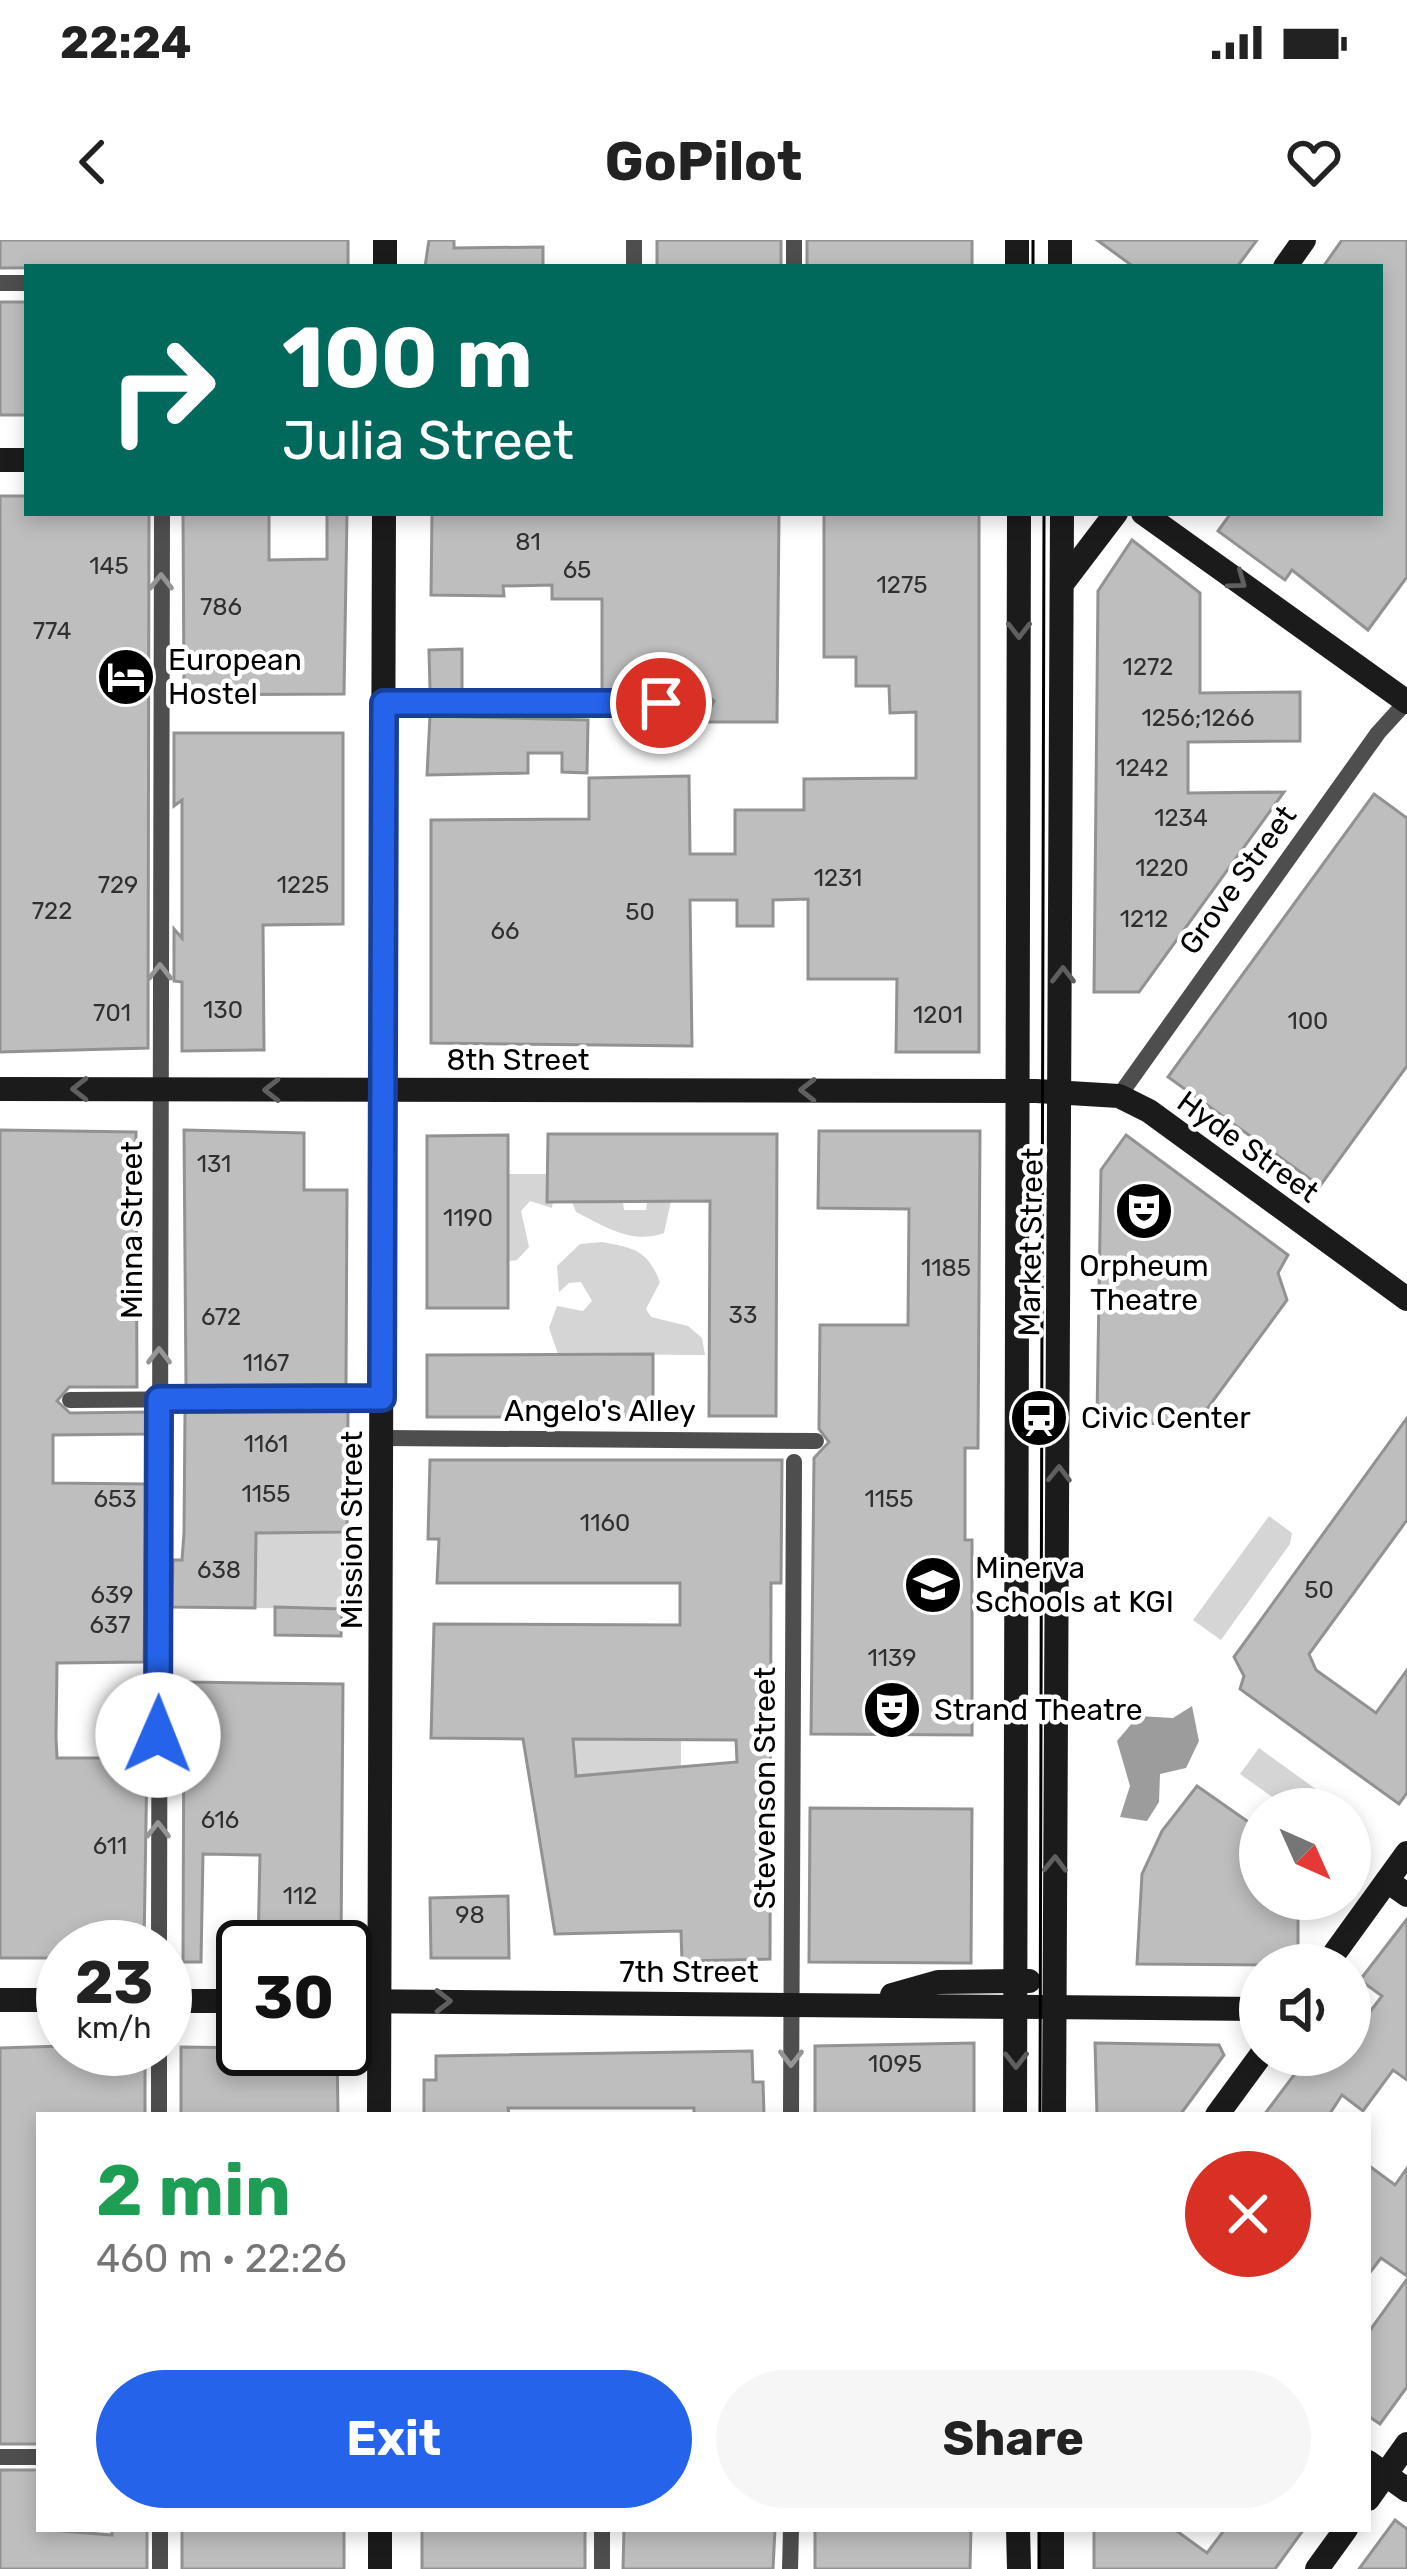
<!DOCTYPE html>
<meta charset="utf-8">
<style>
:root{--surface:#fff;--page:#f6f6f6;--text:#222;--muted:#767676;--accent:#2563eb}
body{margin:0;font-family:Rubik,sans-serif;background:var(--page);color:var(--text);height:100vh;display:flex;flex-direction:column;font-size:45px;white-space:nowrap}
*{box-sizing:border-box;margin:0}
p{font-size:39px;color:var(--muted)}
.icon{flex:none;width:66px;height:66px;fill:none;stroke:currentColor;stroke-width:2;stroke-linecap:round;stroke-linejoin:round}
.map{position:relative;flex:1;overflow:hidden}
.sheet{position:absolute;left:36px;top:1872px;width:1335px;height:420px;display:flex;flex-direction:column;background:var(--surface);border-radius:0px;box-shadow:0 6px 18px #0003}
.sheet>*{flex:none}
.banner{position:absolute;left:24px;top:24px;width:1359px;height:252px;border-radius:0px;box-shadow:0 6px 18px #0003;background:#00695c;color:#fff;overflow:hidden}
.needle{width:78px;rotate:135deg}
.fabs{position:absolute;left:1239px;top:1548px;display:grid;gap:24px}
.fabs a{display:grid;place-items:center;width:132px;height:132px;border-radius:50%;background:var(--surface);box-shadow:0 6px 18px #0003;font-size:60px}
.speed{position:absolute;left:36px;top:1680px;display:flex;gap:24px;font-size:60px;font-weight:700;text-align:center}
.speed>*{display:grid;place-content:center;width:156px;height:156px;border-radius:50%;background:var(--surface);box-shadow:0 6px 18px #0003;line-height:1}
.speed small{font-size:30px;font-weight:400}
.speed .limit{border:6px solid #111;border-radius:18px;background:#fff;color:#111}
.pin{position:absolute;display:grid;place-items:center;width:102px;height:102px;color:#fff;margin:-51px;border:6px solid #fff;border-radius:50%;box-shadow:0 3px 12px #0007}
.me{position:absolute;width:132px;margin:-66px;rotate:1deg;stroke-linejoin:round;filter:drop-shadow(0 0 9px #0008)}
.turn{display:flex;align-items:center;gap:42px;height:252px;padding:0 60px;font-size:54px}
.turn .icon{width:156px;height:156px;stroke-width:2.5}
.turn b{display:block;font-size:84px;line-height:102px}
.round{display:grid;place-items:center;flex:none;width:126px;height:126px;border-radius:63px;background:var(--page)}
.head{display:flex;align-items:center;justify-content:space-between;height:204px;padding:0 60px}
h1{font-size:72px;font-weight:700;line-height:90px;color:#1e9e55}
.cta{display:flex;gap:24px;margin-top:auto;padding:24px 60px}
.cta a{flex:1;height:138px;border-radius:72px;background:var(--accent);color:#fff;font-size:48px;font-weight:700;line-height:138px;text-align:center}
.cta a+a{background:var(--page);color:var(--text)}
.status{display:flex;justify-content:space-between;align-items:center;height:84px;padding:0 60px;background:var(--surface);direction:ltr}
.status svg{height:33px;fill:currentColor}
header{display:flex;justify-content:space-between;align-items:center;height:156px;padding:0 60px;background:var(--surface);font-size:54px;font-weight:700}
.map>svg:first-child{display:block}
.green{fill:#d5d5d5}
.water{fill:#9c9c9c}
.building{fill:#bebebe;stroke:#929292;stroke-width:3;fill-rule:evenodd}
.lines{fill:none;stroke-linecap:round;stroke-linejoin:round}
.street{stroke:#4e4e4e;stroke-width:16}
.secondary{stroke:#1b1b1b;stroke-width:24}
.tram{stroke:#000;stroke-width:3}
.oneway{stroke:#5f5f5f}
.oneway2{stroke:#959595}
.route-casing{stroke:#184099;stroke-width:30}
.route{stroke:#2563eb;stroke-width:21}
.labels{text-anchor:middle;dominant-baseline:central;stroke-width:9;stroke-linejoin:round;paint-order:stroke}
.number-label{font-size:24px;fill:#303030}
.poi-label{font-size:30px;fill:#000;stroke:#fff;text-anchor:start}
.street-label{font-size:30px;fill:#000;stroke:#fff}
</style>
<div class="status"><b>22:24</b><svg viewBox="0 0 49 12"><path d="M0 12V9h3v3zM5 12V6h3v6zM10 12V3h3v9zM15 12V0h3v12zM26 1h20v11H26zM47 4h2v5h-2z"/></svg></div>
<header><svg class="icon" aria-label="back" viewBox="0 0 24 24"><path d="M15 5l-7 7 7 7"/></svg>GoPilot<svg class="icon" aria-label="heart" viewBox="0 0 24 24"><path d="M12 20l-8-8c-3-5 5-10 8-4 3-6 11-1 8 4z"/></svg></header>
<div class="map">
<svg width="1407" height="2329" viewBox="0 0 1407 2329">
<rect width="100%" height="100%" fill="#fff"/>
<g class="green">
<path d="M508 934H547V961L553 962 552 968 530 961 521 971 529 1007 517 1020 509 1021Z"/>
<path d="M647 961H671L664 993C632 1005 604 986 576 972L572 962H623L624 970H646Z"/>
<path d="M602 1002C635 1008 647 1010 660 1042L646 1069 651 1077 688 1086 702 1098 705 1115 558 1114 549 1088 557 1066 583 1071 592 1061 581 1042 569 1043 559 1052 557 1026 580 1004Z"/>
<path d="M1269 1276 1292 1293 1290 1304 1221 1400 1193 1380Z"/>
<path d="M342 1292V1369L255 1368 256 1293Z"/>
<path d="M573 1499 681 1500V1527L576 1536Z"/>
<path d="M1259 1508 1338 1565 1335 1569H1290L1294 1556 1290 1553 1282 1564 1240 1534Z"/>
</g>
<path class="water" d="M1192 1466 1199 1501 1186 1528 1160 1534 1159 1562 1147 1581 1120 1577 1130 1546 1117 1501 1138 1476 1173 1478Z"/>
<g class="building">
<path d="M0 0H348V26L0 28Z"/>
<path d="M429 0H454V8L543 7V27H425Z"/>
<rect x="657" y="0" width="124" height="27"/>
<rect x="807" y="0" width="165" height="27"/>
<path d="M1097 0H1257L1237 27H1134Z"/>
<path d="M1342 0H1407V337L1368 390 1292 330 1285 340 1218 291 1231 273H1380V27H1323Z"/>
<rect x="0" y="62" width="27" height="113"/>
<path d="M0 256H27V273H149L148 808 0 812Z"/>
<path d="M183 273H269V320L327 319V273H347L344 454 184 455Z"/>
<path d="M432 273H779L777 482H703L714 461 702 449 602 450V359H552V345L503 346 504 356 431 355Z"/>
<path d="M824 273H979V812H896L897 739H808V659L773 660V686H737V660H690L692 806 431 803V580L589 579V538L689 536 690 614H735V570H804V539L916 538V472L890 473 889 446H856V417H824Z"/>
<path d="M1132 300 1200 353V453L1300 452V501L1188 502V553L1284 552 1139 752H1094L1098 351Z"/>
<path d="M462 409V450H430L429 410Z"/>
<path d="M430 476 588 480 587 533 562 532V513H528V533L427 535Z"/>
<path d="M174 493H343V684L263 685 264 810 182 811V742L174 741V689L182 698V560L174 566Z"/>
<path d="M1374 554 1407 578V826L1320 946 1168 837Z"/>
<path d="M0 890 136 892 137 1147H69L57 1161 70 1173 147 1172V1194L53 1195V1243L146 1244 144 1422 57 1423 56 1497 57 1518H147L144 1707H63V1718H0Z"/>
<path d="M184 890 304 893V950H347L346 1145 186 1147Z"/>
<path d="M819 891H980L978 1208H965V1300H972V1495L811 1494 814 1218 829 1202 819 1189 820 1085H908L909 969 818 968Z"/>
<path d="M548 894H777L776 1176H709L710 961 547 962Z"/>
<path d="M508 895V1068H427V896Z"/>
<path d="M1126 895 1288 1015 1278 1033 1287 1060 1196 1184 1104 1183 1097 1177 1101 930Z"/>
<path d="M653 1114V1177H427V1115Z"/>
<path d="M348 1171 347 1292 256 1293 255 1368 172 1367 173 1320H182L184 1293 185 1172Z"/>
<path d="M1407 1178V1280L1309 1414 1316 1430 1376 1473 1407 1430V1553L1399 1564 1240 1449 1244 1436 1234 1417Z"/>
<path d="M430 1220H782L781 1343H771L770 1719 682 1721 681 1691 555 1694 523 1499 431 1498 434 1384 680 1385V1343H437L439 1299H428ZM573 1499 736 1500 737 1522 576 1536Z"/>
<path d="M275 1367 342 1369 341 1396 275 1395Z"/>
<path d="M184 1442 343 1444 341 1707H258L260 1615 203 1614 201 1722H183Z"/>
<path d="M1197 1546 1260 1590V1659H1298V1708L1286 1725 1137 1724 1142 1634 1162 1591Z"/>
<path d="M810 1568 972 1569 971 1723 809 1722Z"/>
<path d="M508 1656 509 1718H431L430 1658Z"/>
<path d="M1407 1679V1840L1393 1830 1363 1871 1342 1855 1329 1875H1264L1309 1815H1350V1798L1382 1756 1360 1740Z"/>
<path d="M974 1803V1875H815V1806Z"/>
<path d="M1095 1803 1219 1805 1224 1815 1180 1875H1097Z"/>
<path d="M63 1806 145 1809V1875H39V2204H0V1808Z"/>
<path d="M181 1807 337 1809 338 1875H181Z"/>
<path d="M752 1811 753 1842H763L764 1875H694V1868H508L509 1875H424V1840H436V1816Z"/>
<path d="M1368 1925 1395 1945 1407 1928V2036L1381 2018 1368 2035Z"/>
<path d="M1407 2039V2147L1380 2184 1368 2176V2093Z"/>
<path d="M0 2230H39V2289L112 2295V2289H147V2329H0Z"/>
<path d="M1395 2280 1407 2289V2329H1359Z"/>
<rect x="182" y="2289" width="162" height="40"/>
<rect x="422" y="2289" width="163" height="40"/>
<path d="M624 2289H775L773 2329H623Z"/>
<path d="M815 2289H971L970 2329H815Z"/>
<path d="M1094 2289H1174L1207 2313 1225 2289H1304L1275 2329H1094Z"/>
</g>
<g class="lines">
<g class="street">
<path d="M634 27V0"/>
<path d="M794 27V0"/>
<path d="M0 43H27"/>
<path d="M384 463 701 462"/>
<path d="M1119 856 1378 493 1407 461"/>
<path d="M70 1160 382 1158"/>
<path d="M383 1198 816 1201"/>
<path d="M159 1707 162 273"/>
<path d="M159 1809V1875"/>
<path d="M791 1875 794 1222"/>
<path d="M0 2217H39"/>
<path d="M160 2289V2329"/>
<path d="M602 2289V2329"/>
<path d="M790 2329 791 2289"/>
</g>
<g class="secondary">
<path d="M385 0V27"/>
<path d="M1017 0V27"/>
<path d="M1060 27V0"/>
<path d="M1285 27 1304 0"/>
<path d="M0 220H27"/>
<path d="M1143 273 1407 462"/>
<path d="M1065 340 1116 273"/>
<path d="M0 849 1036 851 1119 856 1149 871 1407 1059"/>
<path d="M1387 1641 1407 1655"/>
<path d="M1326 1725 1407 1613"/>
<path d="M892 1755 938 1742 1029 1741"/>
<path d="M0 1760H63"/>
<path d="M165 1761H243"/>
<path d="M345 1761 1260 1769"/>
<path d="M379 1875 384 273"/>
<path d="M1015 1875 1019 273"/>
<path d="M1054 1875 1062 273"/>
<path d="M1217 1875 1261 1815"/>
<path d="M1368 2222 1407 2250"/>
<path d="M1368 2259 1407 2204"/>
<path d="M380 2289V2329"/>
<path d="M1018 2289 1019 2329"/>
<path d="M1052 2329V2289"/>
<path d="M1317 2329 1346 2289"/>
</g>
<g class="tram">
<path d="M1033 27V0"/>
<path d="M1040 1875 1044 273"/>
<path d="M1039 2329V2289"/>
</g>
</g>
<defs><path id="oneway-chevron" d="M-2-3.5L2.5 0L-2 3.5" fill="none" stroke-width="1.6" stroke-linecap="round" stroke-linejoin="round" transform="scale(3)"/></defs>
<g class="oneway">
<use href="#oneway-chevron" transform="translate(1238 341) rotate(36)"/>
<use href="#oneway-chevron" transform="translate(1019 390) rotate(90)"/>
<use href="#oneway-chevron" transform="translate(1063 735) rotate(-90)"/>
<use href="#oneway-chevron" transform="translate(80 849) rotate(-180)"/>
<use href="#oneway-chevron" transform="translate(272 850) rotate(-180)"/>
<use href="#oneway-chevron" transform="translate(808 850) rotate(-180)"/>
<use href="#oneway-chevron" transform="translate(1059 1234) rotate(-89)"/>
<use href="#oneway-chevron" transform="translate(1055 1624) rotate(-89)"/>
<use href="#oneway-chevron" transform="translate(443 1761)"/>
<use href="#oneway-chevron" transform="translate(1016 1820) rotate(90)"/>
</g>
<g class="oneway2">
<use href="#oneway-chevron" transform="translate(161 342) rotate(-90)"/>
<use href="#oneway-chevron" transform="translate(160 732) rotate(-90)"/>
<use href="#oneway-chevron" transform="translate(159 1116) rotate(-90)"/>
<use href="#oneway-chevron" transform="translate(158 1590) rotate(-90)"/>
<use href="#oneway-chevron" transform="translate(791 1818) rotate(90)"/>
</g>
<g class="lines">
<g class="route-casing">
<path id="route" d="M158 1495 159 1159 382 1158 384 463H661"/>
</g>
<use href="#route" class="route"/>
</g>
<defs>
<g id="hotel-disc" transform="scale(3)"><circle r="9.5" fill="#000" stroke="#fff"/><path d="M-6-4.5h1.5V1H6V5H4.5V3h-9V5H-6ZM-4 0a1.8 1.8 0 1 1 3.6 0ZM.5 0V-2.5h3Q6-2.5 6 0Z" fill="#fff"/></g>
<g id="theatre-disc" transform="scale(3)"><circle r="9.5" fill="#000" stroke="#fff"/><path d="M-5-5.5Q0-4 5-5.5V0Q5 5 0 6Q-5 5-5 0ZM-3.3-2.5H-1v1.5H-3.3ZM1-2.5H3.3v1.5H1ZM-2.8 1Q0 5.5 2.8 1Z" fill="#fff"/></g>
<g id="station-disc" transform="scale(3)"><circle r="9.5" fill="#000" stroke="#fff"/><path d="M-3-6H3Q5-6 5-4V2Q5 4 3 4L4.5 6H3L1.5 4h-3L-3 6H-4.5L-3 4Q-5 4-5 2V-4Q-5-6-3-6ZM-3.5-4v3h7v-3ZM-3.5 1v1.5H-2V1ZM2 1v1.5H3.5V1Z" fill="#fff"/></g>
<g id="university-disc" transform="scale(3)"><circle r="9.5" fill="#000" stroke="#fff"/><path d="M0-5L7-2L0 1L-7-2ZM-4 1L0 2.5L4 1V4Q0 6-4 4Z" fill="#fff"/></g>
</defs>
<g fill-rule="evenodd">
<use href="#hotel-disc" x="126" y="437"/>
<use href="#theatre-disc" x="1144" y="971"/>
<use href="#station-disc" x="1039" y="1178"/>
<use href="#university-disc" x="933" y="1345"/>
<use href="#theatre-disc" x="892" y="1470"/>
</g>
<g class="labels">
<g class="number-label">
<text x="528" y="302">81</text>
<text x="109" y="326">145</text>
<text x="577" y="330">65</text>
<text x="902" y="345">1275</text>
<text x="221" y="367">786</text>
<text x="52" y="391">774</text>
<text x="1148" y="427">1272</text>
<text x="1198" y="478">1256;1266</text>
<text x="1142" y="528">1242</text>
<text x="1181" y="578">1234</text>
<text x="1162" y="628">1220</text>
<text x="838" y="638">1231</text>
<text x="118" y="645">729</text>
<text x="303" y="645">1225</text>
<text x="52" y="671">722</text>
<text x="640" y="672">50</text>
<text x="1144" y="679">1212</text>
<text x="505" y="691">66</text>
<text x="223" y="770">130</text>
<text x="112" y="773">701</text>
<text x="938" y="775">1201</text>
<text x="1308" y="781">100</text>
<text x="214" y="924">131</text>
<text x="468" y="978">1190</text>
<text x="946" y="1028">1185</text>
<text x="743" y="1075">33</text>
<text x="221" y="1077">672</text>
<text x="266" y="1123">1167</text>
<text x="266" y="1204">1161</text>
<text x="266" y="1254">1155</text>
<text x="115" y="1259">653</text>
<text x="889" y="1259">1155</text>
<text x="605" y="1283">1160</text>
<text x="219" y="1330">638</text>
<text x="1319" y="1350">50</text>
<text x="112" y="1355">639</text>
<text x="110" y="1385">637</text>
<text x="892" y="1418">1139</text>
<text x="220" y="1580">616</text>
<text x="110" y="1606">611</text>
<text x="300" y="1656">112</text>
<text x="470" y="1675">98</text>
<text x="895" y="1824">1095</text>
</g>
<g class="poi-label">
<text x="168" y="420">European<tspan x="168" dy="34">Hostel</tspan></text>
<text x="1144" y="1026" text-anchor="middle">Orpheum<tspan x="1144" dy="34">Theatre</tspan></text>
<text x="1081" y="1178">Civic Center</text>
<text x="975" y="1328">Minerva<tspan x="975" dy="34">Schools at KGI</tspan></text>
<text x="934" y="1470">Strand Theatre</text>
</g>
<g class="street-label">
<text transform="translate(1238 640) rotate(-54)">Grove Street</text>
<text x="518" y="820">8th Street</text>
<text transform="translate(1248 907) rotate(36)">Hyde Street</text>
<text transform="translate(132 990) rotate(-90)">Minna Street</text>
<text transform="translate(1031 1002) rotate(-89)">Market Street</text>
<text x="600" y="1171">Angelo's Alley</text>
<text transform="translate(352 1290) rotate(-90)">Mission Street</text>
<text transform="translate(765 1548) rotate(-90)">Stevenson Street</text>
<text x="689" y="1732">7th Street</text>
</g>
</g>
</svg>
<div class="fabs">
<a><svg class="needle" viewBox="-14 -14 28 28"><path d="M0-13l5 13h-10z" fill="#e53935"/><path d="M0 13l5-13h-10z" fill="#767676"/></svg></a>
<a><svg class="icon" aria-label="sound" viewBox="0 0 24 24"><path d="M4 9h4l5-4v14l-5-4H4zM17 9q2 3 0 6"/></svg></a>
</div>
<div class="speed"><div>23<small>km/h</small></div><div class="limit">30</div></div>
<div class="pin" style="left:661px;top:463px;background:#d93025"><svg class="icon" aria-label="arrive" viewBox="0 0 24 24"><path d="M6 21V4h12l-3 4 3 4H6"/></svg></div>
<svg class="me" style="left:158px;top:1495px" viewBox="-20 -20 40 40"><circle r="19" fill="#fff"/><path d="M0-13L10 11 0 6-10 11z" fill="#2563eb"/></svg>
<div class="banner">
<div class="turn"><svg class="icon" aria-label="right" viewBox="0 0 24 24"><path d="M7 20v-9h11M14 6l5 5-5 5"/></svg><div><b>100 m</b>Julia Street</div></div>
</div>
<section class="sheet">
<div class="head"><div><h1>2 min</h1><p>460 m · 22:26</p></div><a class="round" style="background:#d93025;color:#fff"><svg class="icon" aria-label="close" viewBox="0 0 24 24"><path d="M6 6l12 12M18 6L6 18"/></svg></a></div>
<div class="cta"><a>Exit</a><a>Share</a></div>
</section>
</div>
